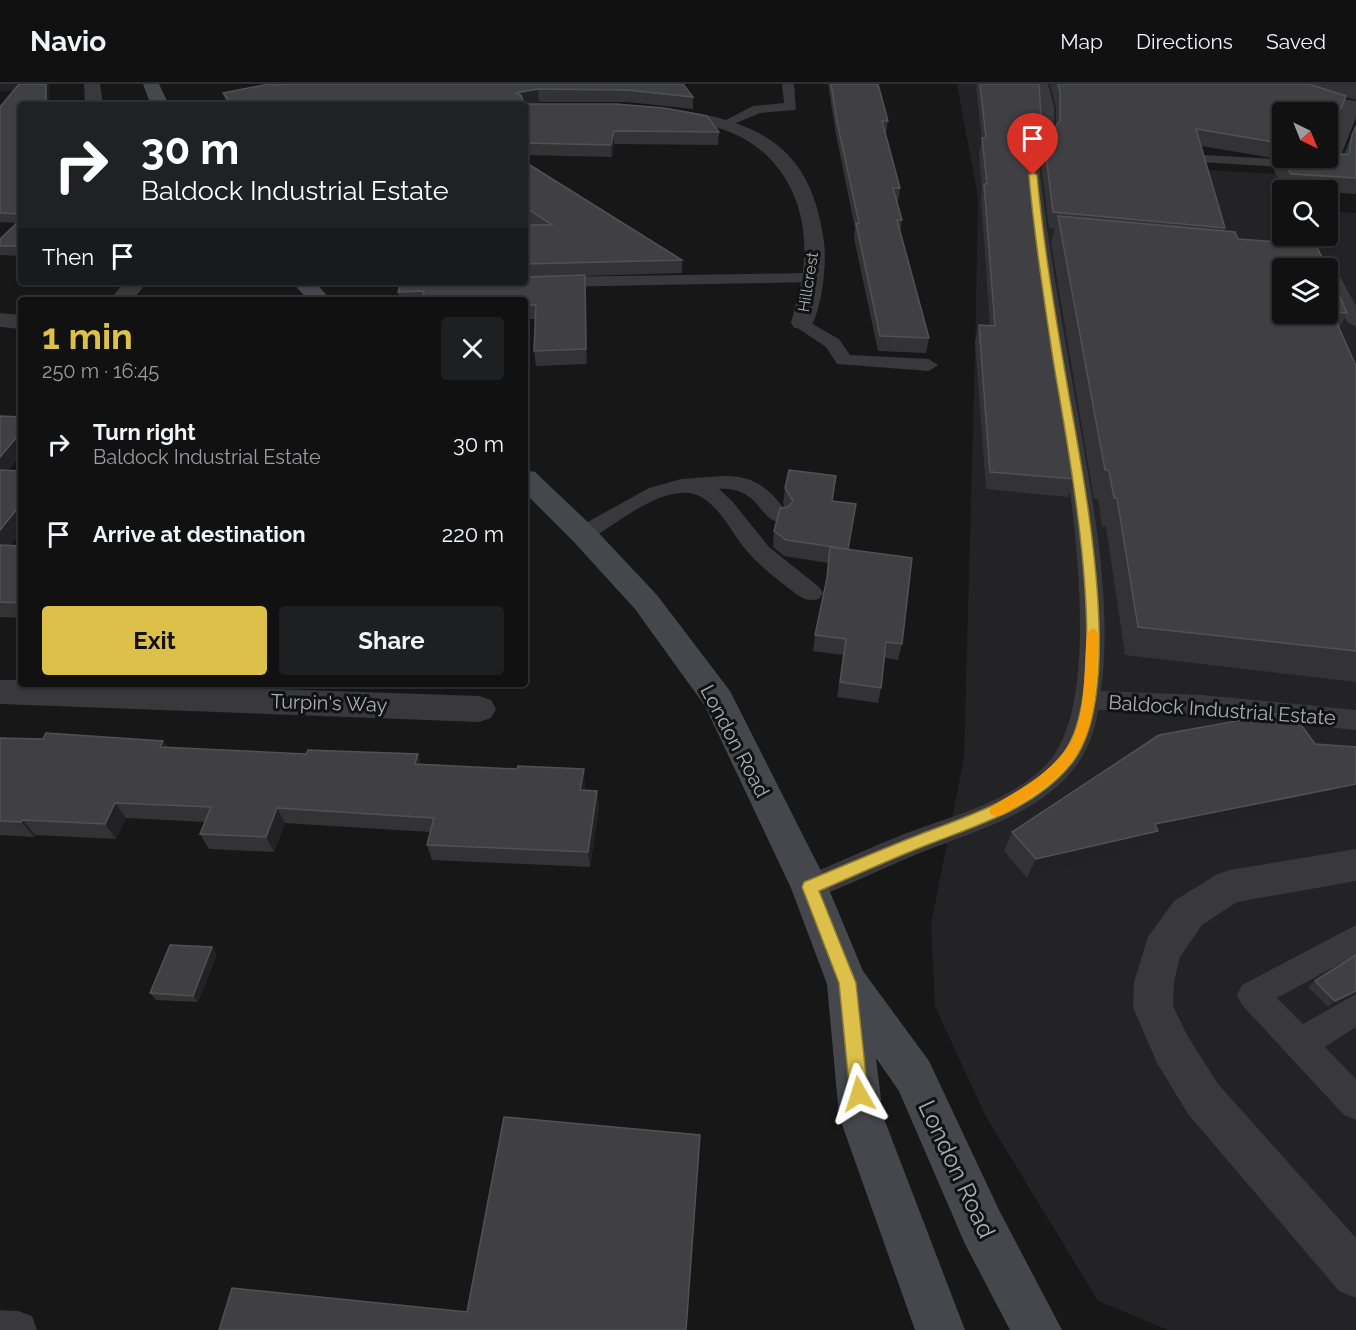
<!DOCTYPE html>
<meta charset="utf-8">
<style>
:root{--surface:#111112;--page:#1e1f20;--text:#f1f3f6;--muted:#9c9d9f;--line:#303132;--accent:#ddc04a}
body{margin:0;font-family:Raleway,sans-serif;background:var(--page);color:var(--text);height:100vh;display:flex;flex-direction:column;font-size:22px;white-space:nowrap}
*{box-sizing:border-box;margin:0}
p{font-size:20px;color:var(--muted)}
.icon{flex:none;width:33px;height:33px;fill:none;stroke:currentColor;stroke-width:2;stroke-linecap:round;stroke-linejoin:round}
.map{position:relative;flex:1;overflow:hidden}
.panel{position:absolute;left:18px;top:213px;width:510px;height:390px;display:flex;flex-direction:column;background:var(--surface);border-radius:6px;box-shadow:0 2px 4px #0004,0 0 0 2px var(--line)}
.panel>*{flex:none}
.hud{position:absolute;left:18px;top:18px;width:510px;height:183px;border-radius:6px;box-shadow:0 2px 4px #0004,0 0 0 2px var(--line);background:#202124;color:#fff;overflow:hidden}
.needle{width:39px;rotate:137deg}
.controls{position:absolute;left:1272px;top:18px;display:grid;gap:12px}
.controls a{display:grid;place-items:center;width:66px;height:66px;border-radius:6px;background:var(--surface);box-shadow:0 2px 4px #0004,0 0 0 2px var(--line);font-size:30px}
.pin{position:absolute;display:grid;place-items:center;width:51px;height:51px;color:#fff;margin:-62px -26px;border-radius:50% 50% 50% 0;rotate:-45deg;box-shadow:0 0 6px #0007}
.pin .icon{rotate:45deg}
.me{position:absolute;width:66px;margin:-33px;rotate:354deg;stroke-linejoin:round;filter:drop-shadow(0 0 4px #0008)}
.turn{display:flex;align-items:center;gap:21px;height:126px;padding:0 24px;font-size:27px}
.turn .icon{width:78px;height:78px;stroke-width:2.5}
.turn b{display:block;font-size:42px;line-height:51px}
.then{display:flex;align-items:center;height:57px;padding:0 24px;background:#0003;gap:12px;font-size:22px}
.round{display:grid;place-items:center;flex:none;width:63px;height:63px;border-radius:6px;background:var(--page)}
.overview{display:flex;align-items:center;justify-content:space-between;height:102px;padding:0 24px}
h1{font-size:36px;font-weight:700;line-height:45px;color:var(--accent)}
.button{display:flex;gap:12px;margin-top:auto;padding:12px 24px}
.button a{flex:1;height:69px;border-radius:6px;background:var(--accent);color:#111;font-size:24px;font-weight:700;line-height:69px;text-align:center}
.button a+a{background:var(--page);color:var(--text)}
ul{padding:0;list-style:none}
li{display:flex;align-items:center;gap:18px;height:90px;padding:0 24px}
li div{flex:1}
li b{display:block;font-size:22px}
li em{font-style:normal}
header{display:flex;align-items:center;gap:36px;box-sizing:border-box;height:84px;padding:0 30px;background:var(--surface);border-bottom:2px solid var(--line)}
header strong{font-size:28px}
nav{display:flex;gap:33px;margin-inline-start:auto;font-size:21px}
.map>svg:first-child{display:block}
.built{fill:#232325;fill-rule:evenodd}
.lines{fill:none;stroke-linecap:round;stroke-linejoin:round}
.lane{fill:#38383d;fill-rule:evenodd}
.street{fill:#38383d;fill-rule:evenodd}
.secondary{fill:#46474d;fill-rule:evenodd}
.wall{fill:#333336}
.shaded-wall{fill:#222224}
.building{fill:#404044;stroke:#505156;stroke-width:1.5}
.route{fill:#ddc04a;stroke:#907d30;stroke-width:1.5}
.slow{fill:#f59e0b}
.labels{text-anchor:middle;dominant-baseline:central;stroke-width:6;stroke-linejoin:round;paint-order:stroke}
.far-street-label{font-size:16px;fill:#aaacb7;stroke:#121213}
.street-label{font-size:20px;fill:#aaacb7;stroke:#121213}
.near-street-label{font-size:24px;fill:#aaacb7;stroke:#121213}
</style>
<header>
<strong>Navio</strong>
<nav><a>Map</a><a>Directions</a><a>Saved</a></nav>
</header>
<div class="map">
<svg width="1356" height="1246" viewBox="0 0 1356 1246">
<rect width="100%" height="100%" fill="#171718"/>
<path class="built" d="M957 0H1155L1172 84 1275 90 1284 106 1282 152H1328V127L1356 129V1246H1168L1098 1217 985 1031 935 922 931 840 964 674 975 270 978 114ZM1282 184H1328V230H1282Z"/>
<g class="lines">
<g class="lane">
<path d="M782 0H794L796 26 760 29 727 43 720 39 753 22 784 19Z"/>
<path d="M1036 0H1048L1054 23V52L1038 71C1048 167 1066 260 1082 354 1096 436 1112 524 1101 607L1202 611 1356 626V646L1202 631 1098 626C1086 718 992 740 920 769 883 784 847 802 810 816L800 812 795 803 800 794C835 780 869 764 904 750 952 732 1009 718 1046 681 1117 608 1057 326 1042 229 1034 176 1028 124 1024 71L1040 51V23Z"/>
<path d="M1205 71 1312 77 1319 81 1312 85 1200 78 1198 75Z"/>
<path d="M1328 180 1336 185 1356 222V243L1347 238 1328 200V184H1320Z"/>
<path d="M812 189 818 190 820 194 818 198 551 203 543 198 551 193Z"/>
<path d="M802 234 839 255 850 271 929 275 938 281 929 287 837 280 826 263 796 243 793 239Z"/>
<path d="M723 392C755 391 772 406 789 432L786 437C759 444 763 402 719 405L732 417 769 463 819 503 823 509 819 515C805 519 798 511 787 503 772 492 758 480 746 466 728 445 713 405 680 409 649 412 617 439 591 455L583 457 575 455 572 450 575 445 649 404 681 395Z"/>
<path d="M1356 841V871L1277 914 1303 940 1356 910V943L1325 963 1356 995V1036L1344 1031 1242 921 1237 911 1242 901Z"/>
<path d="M0 1226 18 1227 32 1232 37 1246H0Z"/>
</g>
<g class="street">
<path d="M84 0H100L103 21H85Z"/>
<path d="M1276 0H1299L1337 14 1356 17V34L1343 66 1340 84H1326L1324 74H1328V60L1342 25 1278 4Z"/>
<path d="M665 24C756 36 811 59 824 158 827 180 822 226 810 244H794L791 239C796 218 803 197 804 176 808 115 777 61 718 44 699 38 678 38 659 33L656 29 659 25Z"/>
<path d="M124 198H147L133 216H110Z"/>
<path d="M0 229 21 231V245L0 243Z"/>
<path d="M0 596H21V600H125L479 612 491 616 496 625 491 634 479 638 0 620Z"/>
<path d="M1356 765V797L1237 818 1202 841 1180 873 1174 898 1173 922 1187 951 1218 1000 1356 1154V1214L1339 1207 1188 1030 1157 979 1133 923 1134 898 1148 853 1174 817 1216 791 1229 786Z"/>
</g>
<g class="secondary">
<path d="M143 0H159L169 21H151Z"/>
<path d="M292 198H315L331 216H308Z"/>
<path d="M525 386 535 388 593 443 657 511 730 607 823 791 863 887 929 977 999 1126 1062 1246H1010L965 1160 899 1007 876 974 883 1032 965 1246H915L839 1032 827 900 791 804 705 622 635 525 573 457 525 409Z"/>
</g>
</g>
<g class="wall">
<path d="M0 0H49V21H21V172L0 171V155L17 139 0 138V23L14 6Z"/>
<path d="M683 0 693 13V25L627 18H539L526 20 719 48 718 61 614 60 612 73 525 71V21H227L223 9 276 1Z"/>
<path d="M828 0H878L888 37 886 50H885L900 104 898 118H897L902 136 900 147 929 254 926 269 878 267 854 154 855 144 836 51Z"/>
<path d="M976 0H1039L1041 35 1038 50 1026 65 1041 192 1075 395 1068 413 986 405 975 258 979 241H990L981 115 982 107 979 69 982 57Z"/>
<path d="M1050 0H1356V16L1345 13 1282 28V74L1344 70 1356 40V110L1328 108V106H1284L1274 87 1280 74 1267 73 1201 62 1225 144 1224 147 1238 155 1328 186 1347 229 1339 245 1356 282V598L1125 571 1106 443 1102 442 1098 415H1094L1051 159 1055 144H1049L1040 72 1044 56 1056 42V23Z"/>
<path d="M525 78 682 176V189L585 192 587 280 536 282 534 267 536 235H525V216H400L398 208 525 198V141H533L525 136Z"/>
<path d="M0 332 21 333V370L7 387H21V448L10 462H21V534L0 533Z"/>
<path d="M785 404 832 417 848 465 902 560 898 576 885 574 881 604 878 619 837 613 843 571 813 567 815 551 826 501 828 479 784 472 773 463 774 447 785 423 783 420Z"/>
<path d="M0 654 163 657 167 663 421 680 585 700 584 707H597L599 722 590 783 432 776 427 761 430 748 285 739 274 768 209 765 200 750 205 738 126 734 116 755 35 751 34 753 0 751Z"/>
<path d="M1315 660 1356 663V716L1151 757 1146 766 1027 794 1004 767 1012 748Z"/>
<path d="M217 870 198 918 156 916 150 909Z"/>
<path d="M1356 871V909L1328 923 1308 903 1315 897Z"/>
</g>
<g class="shaded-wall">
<path d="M0 0H24L26 5 0 8Z"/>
<rect x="46" y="0" width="3" height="21"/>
<path d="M538 5 539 18 518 21 516 9Z"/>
<path d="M1041 35 1038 50 1022 71 1025 56Z"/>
<path d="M614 47V60L612 73 611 61Z"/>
<path d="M1333 56 1328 68V57Z"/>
<path d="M585 191 586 205 587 280 586 265Z"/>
<path d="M21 348V370L0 395V373Z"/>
<path d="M21 420V448L0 475V446Z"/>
<path d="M163 657 172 673 160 663Z"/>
<path d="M418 670 423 685 415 680Z"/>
<path d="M584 685 585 700 582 721 580 706Z"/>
<path d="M1356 700V716L1151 757 1146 766 1027 794 1036 775 1155 740Z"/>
<path d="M597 707 599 722 590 783 588 768Z"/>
<path d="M115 719 126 734 116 755 105 740Z"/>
<path d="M277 724 285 739 274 768 266 753Z"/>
<path d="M23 736 35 751 34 753 21 738Z"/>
<path d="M212 863 217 870 198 918 193 912Z"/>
<path d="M1356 907V909L1328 923 1335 917Z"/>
</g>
<g class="building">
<path d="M19 0H46V21H21V130L0 129V23Z"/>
<path d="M269 0H275L276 1 287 0H683L693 13 627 6 538 5 516 9 521 11 524 20H616L664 24 707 32 719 48 614 47 611 61 525 59V21H232L223 9Z"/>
<path d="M831 0H878L888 37H882L900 104H893L902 136H897L929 254 880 252 856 139H859L837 38Z"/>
<path d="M980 0H1039L1041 35 1025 56 1041 192 1075 395 990 388 979 241 995 242 984 100H987L982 54H986Z"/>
<path d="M1058 0H1309L1346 12 1333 44V56L1328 57V28H1282V59L1273 58 1196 45 1225 144 1053 128 1044 56 1060 37V8Z"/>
<path d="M1356 42V94L1291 90 1281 72H1282V74H1328V71L1349 70 1352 51Z"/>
<path d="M525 78 682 176 525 180V141H552L525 123Z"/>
<path d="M1058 132 1235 148 1238 155 1316 161 1327 184H1282V230H1328V186L1347 229 1332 228 1356 282V567L1138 543 1117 414H1114L1109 387 1105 386Z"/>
<path d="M21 135V162H0V155Z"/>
<path d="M585 191 586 265 534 267 536 221H525V216H422L424 207 398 208 401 198H525V193Z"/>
<path d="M0 332 21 333V348L0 373Z"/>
<path d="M0 386 21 387V420L0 446Z"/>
<path d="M789 386 836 392 832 417 856 420 848 465 786 456 774 447 780 424 788 423 793 417 785 404Z"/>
<path d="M0 461 21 462V519L0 518Z"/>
<path d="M830 463 912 474 902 560 886 558 881 604 840 598 846 555 815 551 827 494Z"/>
<path d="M1291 627 1315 660 1356 663V700L1155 740 1158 747 1036 775 1012 748 1159 651Z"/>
<path d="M46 649 163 657 160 663 306 670 308 666 418 670 415 680 517 685 518 682 584 685 580 706 597 707 588 768 427 761 434 734 277 724 266 753 200 750 211 723 115 719 105 740 23 736 21 738 0 737V654L43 655Z"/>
<path d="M170 861 212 863 193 912 150 909Z"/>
<path d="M1356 871V907L1335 917 1315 897Z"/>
<path d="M504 1033 700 1051 686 1246H219L232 1204 467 1228Z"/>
</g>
<path class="route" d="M1033 89 1037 91C1043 157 1054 223 1065 288 1080 379 1130 605 1072 679 1037 723 981 740 932 759 893 774 856 791 819 807L856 899 868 1010 865 1016 859 1019 852 1016 850 1010 839 899 802 803 804 798C843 782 882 765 921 750 970 731 1027 714 1062 671 1116 603 1067 361 1053 275 1044 214 1034 153 1029 91Z"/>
<path class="slow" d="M1093 544 1099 549C1094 630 1100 671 1023 718 1014 723 1002 735 991 731L989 727 991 723C1022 704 1059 685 1074 651 1086 624 1084 578 1087 549Z"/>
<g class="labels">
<g class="far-street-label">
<text transform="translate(808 198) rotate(-81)">Hillcrest</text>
</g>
<g class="street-label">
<text transform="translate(329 619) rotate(2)">Turpin's Way</text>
<text transform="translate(1222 626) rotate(4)">Baldock Industrial Estate</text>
<text transform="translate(735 657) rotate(62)">London Road</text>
</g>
<g class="near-street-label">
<text transform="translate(957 1085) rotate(65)">London Road</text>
</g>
</g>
</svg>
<div class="controls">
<a><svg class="needle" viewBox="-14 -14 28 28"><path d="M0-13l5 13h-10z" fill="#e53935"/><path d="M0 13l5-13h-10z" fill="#9c9d9f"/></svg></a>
<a><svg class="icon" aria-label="search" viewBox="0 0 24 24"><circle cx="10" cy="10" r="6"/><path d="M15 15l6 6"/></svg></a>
<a><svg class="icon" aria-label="layers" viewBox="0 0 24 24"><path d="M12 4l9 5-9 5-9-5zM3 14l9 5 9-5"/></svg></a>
</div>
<div class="pin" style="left:1033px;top:91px;background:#d93025"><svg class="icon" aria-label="arrive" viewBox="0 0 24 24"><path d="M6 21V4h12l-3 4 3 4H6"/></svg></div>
<svg class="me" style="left:859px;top:1010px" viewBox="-20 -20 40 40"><path d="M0-17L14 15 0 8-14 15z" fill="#ddc04a" stroke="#fff" stroke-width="4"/></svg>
<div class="hud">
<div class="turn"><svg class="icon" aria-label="right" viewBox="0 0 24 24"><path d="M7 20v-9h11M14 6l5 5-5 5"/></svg><div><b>30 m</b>Baldock Industrial Estate</div></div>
<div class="then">Then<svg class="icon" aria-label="arrive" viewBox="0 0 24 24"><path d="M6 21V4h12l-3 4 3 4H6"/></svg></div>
</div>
<section class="panel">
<div class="overview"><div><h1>1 min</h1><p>250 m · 16:45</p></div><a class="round"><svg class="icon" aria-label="close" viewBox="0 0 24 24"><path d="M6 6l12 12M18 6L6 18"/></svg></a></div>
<ul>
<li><svg class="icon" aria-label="right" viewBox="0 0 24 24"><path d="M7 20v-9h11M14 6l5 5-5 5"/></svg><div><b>Turn right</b><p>Baldock Industrial Estate</p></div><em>30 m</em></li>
<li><svg class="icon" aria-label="arrive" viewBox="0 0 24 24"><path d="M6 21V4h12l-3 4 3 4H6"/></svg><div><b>Arrive at destination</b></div><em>220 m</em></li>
</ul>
<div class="button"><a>Exit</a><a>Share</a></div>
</section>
</div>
